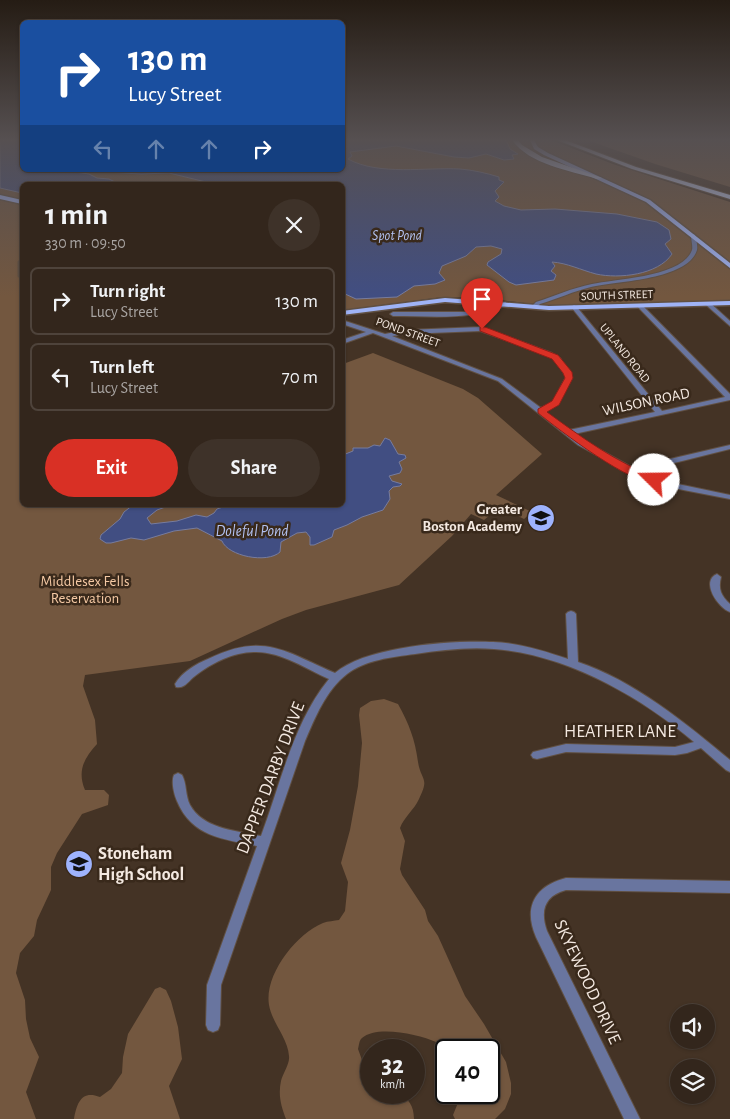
<!DOCTYPE html>
<meta charset="utf-8">
<style>
:root{--surface:#33261c;--page:#3e3229;--text:#f1f3f6;--muted:#a9a5a3;--line:#4e433b;--accent:#d93025}
body{margin:0;font-family:"Alegreya Sans",sans-serif;background:var(--page);color:var(--text);height:100vh;display:flex;flex-direction:column;font-size:19px;white-space:nowrap}
*{box-sizing:border-box;margin:0}
p{font-size:16px;color:var(--muted)}
.icon{flex:none;width:28px;height:28px;fill:none;stroke:currentColor;stroke-width:2;stroke-linecap:round;stroke-linejoin:round}
.map{position:relative;flex:1;overflow:hidden}
.sheet{position:absolute;left:20px;top:182px;width:325px;height:325px;display:flex;flex-direction:column;background:var(--surface);border-radius:8px;box-shadow:0 1px 4px #0004,0 0 0 1px var(--line)}
.sheet>*{flex:none}
.top-card{position:absolute;left:20px;top:20px;width:325px;height:152px;border-radius:8px;box-shadow:0 1px 4px #0004,0 0 0 1px var(--line);background:#1a4fa0;color:#fff;overflow:hidden}
.buttons{position:absolute;left:670px;top:1004px;display:grid;gap:10px}
.buttons a{display:grid;place-items:center;width:45px;height:45px;border-radius:50%;background:var(--surface);box-shadow:0 1px 4px #0004,0 0 0 1px var(--line);font-size:25px}
.speed{position:absolute;left:360px;top:1039px;display:flex;gap:10px;font-size:25px;font-weight:700;text-align:center}
.speed>*{display:grid;place-content:center;width:65px;height:65px;border-radius:50%;background:var(--surface);box-shadow:0 1px 4px #0004,0 0 0 1px var(--line);line-height:1}
.speed small{font-size:12px;font-weight:400}
.speed .limit{border:2px solid #111;border-radius:8px;background:#fff;color:#111}
.pin{position:absolute;display:grid;place-items:center;width:42px;height:42px;color:#fff;margin:-51px -21px;border-radius:50% 50% 50% 0;rotate:-45deg;box-shadow:0 0 5px #0007}
.pin .icon{rotate:45deg}
.me{position:absolute;width:55px;margin:-28px;rotate:292deg;stroke-linejoin:round;filter:drop-shadow(0 0 4px #0008)}
.turn{display:flex;align-items:center;gap:18px;height:105px;padding:0 25px;font-size:22px}
.turn .icon{width:65px;height:65px;stroke-width:2.5}
.turn b{display:block;font-size:35px;line-height:42px}
.lanes{display:flex;align-items:center;height:48px;padding:0 25px;background:#0003;justify-content:center;gap:25px;direction:ltr}
.lanes .off{opacity:.35}
.round{display:grid;place-items:center;flex:none;width:52px;height:52px;border-radius:26px;background:var(--page)}
.head{display:flex;align-items:center;justify-content:space-between;height:85px;padding:0 25px}
h1{font-size:30px;font-weight:700;line-height:38px}
.action{display:flex;gap:10px;margin-top:auto;padding:10px 25px}
.action a{flex:1;height:58px;border-radius:30px;background:var(--accent);color:#fff;font-size:20px;font-weight:700;line-height:58px;text-align:center}
.action a+a{background:var(--page);color:var(--text)}
ul{padding:0;list-style:none}
li{display:flex;align-items:center;gap:15px;height:68px;margin:0 10px 8px;padding:0 15px;border:2px solid var(--line);border-radius:8px}
li div{flex:1}
li b{display:block;font-size:19px}
li em{font-style:normal}
.map>svg:first-child{display:block}
.green{fill:#73573f}
.water{fill:#414e82;stroke:#777c9e}
.lines{fill:none;stroke-linecap:round;stroke-linejoin:round}
.minor-casing{stroke:#605043;stroke-width:2}
.major-casing{stroke:#605043;stroke-width:3}
.highway-casing{stroke:#605043;stroke-width:2}
.minor{fill:#69759f;fill-rule:evenodd}
.major{fill:#9fb3f6;fill-rule:evenodd}
.highway{fill:#c1cef6;fill-rule:evenodd}
.route{fill:#d93025;stroke:#8d1f18}
.labels{text-anchor:middle;dominant-baseline:central;stroke-width:5;stroke-linejoin:round;paint-order:stroke}
.far-street-label{font-size:12px;fill:#f4e9e1;stroke:#39291b}
.far-water-label{font-size:14px;font-style:italic;fill:#b2c1f1;stroke:#39291b}
.street-label{font-size:15px;fill:#f4e9e1;stroke:#39291b}
.poi-label{font-size:15px;font-weight:bold;fill:#f4e9e1;stroke:#39291b;text-anchor:end}
.park-label{font-size:15px;fill:#f5c9a4;stroke:#39291b}
.water-label{font-size:16px;font-style:italic;fill:#b2c1f1;stroke:#39291b}
.near-street-label{font-size:18px;fill:#f4e9e1;stroke:#39291b}
.near-poi-label{font-size:18px;font-weight:bold;fill:#f4e9e1;stroke:#39291b;text-anchor:start}
</style>
<div class="map">
<svg width="730" height="1119" viewBox="0 0 730 1119">
<rect width="100%" height="100%" fill="#443325"/>
<g class="green">
<path d="M0 140H22V170H342L343 140H551L613 164 730 202V300L551 306 481 298 443 297 343 310 342 185H22V505H342L343 364 373 353 463 389 478 398 542 454 496 495 532 512 524 519 500 507 484 520 471 514 452 536 399 585 306 610 282 619 190 661 85 675 83 686 95 720 97 744C84 758 77 771 85 790H104L109 795 108 805 82 814 57 853 51 867V890L37 920 34 936 20 953 16 973 25 1000 26 1019 30 1038 39 1057 26 1092 36 1119H0Z"/>
<path d="M587 140H730V187L655 164Z"/>
<path d="M384 699 398 704C409 724 415 739 418 762 421 781 430 777 419 799 414 810 404 817 400 828L405 841 400 869 402 875 425 910 428 921 438 936 465 996 484 1024 506 1062 511 1083V1094L505 1109 495 1119H455L453 1115 462 1093 489 1092V1050C477 1050 461 1053 450 1050 445 1049 441 1044 436 1042 419 1034 376 1025 362 1038 359 1040 359 1046 358 1049L362 1060 371 1071V1092C392 1092 414 1092 414 1119H286C281 1106 278 1095 281 1081 283 1073 290 1064 289 1056 288 1038 272 1023 269 1005 264 975 296 934 323 923 328 921 334 921 339 920L345 911 348 882 341 863 350 830 358 786 362 743 359 715 360 708 371 701Z"/>
<path d="M160 987 166 990 171 1001 178 1027 182 1059 169 1086 180 1119H74C77 1102 82 1090 100 1097L111 1089 122 1073 123 1057 128 1034 155 989Z"/>
</g>
<g class="water">
<path d="M0 140H22V170H342L343 140H506L510 149 518 154 512 155 514 159 504 160 486 154 469 158 454 157 396 146 350 152 352 156 348 159C379 176 427 167 460 169 473 170 486 173 499 177V180L504 182 495 191 499 197 495 201 504 206 521 210 555 209 617 214 657 222 669 230 671 239 665 244 672 254C658 275 619 279 596 274 581 270 567 263 552 262L555 266 551 271 556 275 554 280 516 285 509 282 487 265 488 262 501 254 502 249 491 246 476 247 466 256 442 266 439 273 445 280 435 284 414 286 397 297 356 299 343 293 342 185H206V182L169 173 141 174 71 170 68 171 89 174 97 178 109 179 121 185H22V193L0 188Z"/>
<path d="M385 438 390 440 398 454 405 455 406 458 399 462 402 469 400 473 389 476 392 481 402 484 400 486 393 487 389 491 390 499 383 510 362 517 347 525 334 530 332 537 314 545H310V537L306 532 297 533 281 542 280 552C267 564 228 556 222 541L197 528 174 531 144 540 131 538 111 543H106L100 539 101 535 120 519 124 512 133 505H171L157 510 147 518 151 524 177 521 196 515 207 517 214 513 217 509 229 505H342L343 455 353 451V448H368L374 445 380 446Z"/>
</g>
<g class="lines">
<g class="minor-casing">
<g id="minor">
<path d="M693 234 695 235C696 239 698 246 697 250 688 280 617 281 591 287 574 291 557 299 540 304L536 308 531 307 536 302C555 296 572 288 592 284 615 279 683 277 692 250 693 246 691 240 691 235Z"/>
<path d="M505 302 508 304 507 305C472 321 431 316 393 316L390 314 393 312H467L493 307Z"/>
<path d="M705 302H709L730 321V326L705 304Z"/>
<path d="M637 304H641L730 394V400L574 434 584 441 635 469 640 466 730 445V449L646 470 641 472 673 483 730 495V499L668 487 632 475 578 445 498 381 373 333 342 344V340L366 332 342 324V320L385 334 406 330 481 327 552 353 560 358 572 377 558 404 545 412 569 430 655 412 572 308 571 307 574 305 576 306 662 411 725 397 637 306ZM480 331 548 355 556 360 566 377 553 402 541 408 502 379 392 336 406 334Z"/>
<path d="M717 574 721 577C718 589 721 596 730 604V612C718 608 700 581 717 574Z"/>
<path d="M571 611 574 612 576 614 578 662C633 680 687 724 730 760V772L726 770 701 748 687 753 675 755 566 752 537 759 533 758 531 755 533 752 566 744 675 747 694 742C640 696 565 654 494 649 467 647 441 650 415 654 392 657 365 660 347 674 326 690 315 718 305 741L221 985 220 1025 218 1030 213 1032 208 1030 206 1025 207 985 257 846C223 839 192 837 177 801 174 794 171 782 174 775L178 773 182 775C187 784 185 795 190 805 203 829 237 831 261 836 281 783 293 723 329 679 306 669 282 652 256 652 236 651 211 663 195 676 189 680 185 689 176 687L175 684C182 672 196 664 208 659 263 632 284 651 335 673 366 646 453 640 493 642 519 643 544 651 568 659L566 614 568 612Z"/>
<path d="M566 878 730 881V893L566 890C544 896 540 911 547 931L640 1119H624L536 937C523 907 535 886 566 878Z"/>
</g>
</g>
<g class="major-casing">
<g id="major">
<path d="M530 140H534L538 147 548 153 650 200 730 263V268L646 202 544 155 534 149Z"/>
<path d="M0 195 22 200V204L0 199Z"/>
<path d="M22 260V278L19 276V262Z"/>
<path d="M445 298 549 306 730 301V305L549 310 445 302 342 315V311Z"/>
</g>
</g>
<g class="highway-casing">
<g id="highway">
<path d="M512 140H518L522 145 542 157 602 178 597 179C569 170 530 165 512 140Z"/>
<path d="M557 140H565L636 167 730 195V199L632 169Z"/>
</g>
</g>
<use href="#minor" class="minor"/>
<use href="#major" class="major"/>
<use href="#highway" class="highway"/>
</g>
<linearGradient id="sky" x2="0" y2="1"><stop stop-color="#251c14"/><stop offset="0.47" stop-color="#565051"/><stop offset="1" stop-color="#565051" stop-opacity="0"/></linearGradient>
<rect width="730" height="297" fill="url(#sky)"/>
<path class="route" d="M480 327H485L558 355 572 372 573 378 559 405 547 412C584 439 614 461 657 478V482C634 488 558 429 538 413V409L552 401 565 378 563 373 552 359 480 331Z"/>
<defs>
<g id="school-disc" transform="scale(1.4375)"><circle r="9.5" fill="#9eb3fd" stroke="#39291b"/><path d="M0-5L7-2L0 1L-7-2ZM-4 1L0 2.5L4 1V4Q0 6-4 4Z" fill="#111"/></g>
</defs>
<g fill-rule="evenodd">
<use href="#school-disc" x="541" y="518"/>
<use href="#school-disc" x="79" y="864"/>
</g>
<g class="labels">
<g class="far-street-label">
<text transform="translate(617 295) rotate(-2)">SOUTH STREET</text>
<text transform="translate(408 332) rotate(20)">POND STREET</text>
<text transform="translate(625 353) rotate(51)">UPLAND ROAD</text>
</g>
<g class="far-water-label">
<text x="397" y="236">Spot Pond</text>
</g>
<g class="street-label">
<text transform="translate(646 402) rotate(-12)">WILSON ROAD</text>
</g>
<g class="poi-label">
<text x="522" y="509">Greater<tspan x="522" dy="17">Boston Academy</tspan></text>
</g>
<g class="park-label">
<text x="85" y="581">Middlesex Fells<tspan x="85" dy="17">Reservation</tspan></text>
</g>
<g class="water-label">
<text x="252" y="531">Doleful Pond</text>
</g>
<g class="near-street-label">
<text x="620" y="732">HEATHER LANE</text>
<text transform="translate(271 778) rotate(-69)">DAPPER DARBY DRIVE</text>
<text transform="translate(587 982) rotate(65)">SKYEWOOD DRIVE</text>
</g>
<g class="near-poi-label">
<text x="98" y="854">Stoneham<tspan x="98" dy="21">High School</tspan></text>
</g>
</g>
</svg>
<div class="buttons">
<a><svg class="icon" aria-label="sound" viewBox="0 0 24 24"><path d="M4 9h4l5-4v14l-5-4H4zM17 9q2 3 0 6"/></svg></a>
<a><svg class="icon" aria-label="layers" viewBox="0 0 24 24"><path d="M12 4l9 5-9 5-9-5zM3 14l9 5 9-5"/></svg></a>
</div>
<div class="speed"><div>32<small>km/h</small></div><div class="limit">40</div></div>
<div class="pin" style="left:482px;top:329px;background:#d93025"><svg class="icon" aria-label="arrive" viewBox="0 0 24 24"><path d="M6 21V4h12l-3 4 3 4H6"/></svg></div>
<svg class="me" style="left:654px;top:480px" viewBox="-20 -20 40 40"><circle r="19" fill="#fff"/><path d="M0-13L10 11 0 6-10 11z" fill="#d93025"/></svg>
<div class="top-card">
<div class="turn"><svg class="icon" aria-label="right" viewBox="0 0 24 24"><path d="M7 20v-9h11M14 6l5 5-5 5"/></svg><div><b>130 m</b>Lucy Street</div></div>
<div class="lanes"><svg class="icon off" aria-label="left" viewBox="0 0 24 24"><path d="M17 20v-9H6M10 6l-5 5 5 5"/></svg><svg class="icon off" aria-label="ahead" viewBox="0 0 24 24"><path d="M12 20V5M6 11l6-6 6 6"/></svg><svg class="icon off" aria-label="ahead" viewBox="0 0 24 24"><path d="M12 20V5M6 11l6-6 6 6"/></svg><svg class="icon" aria-label="right" viewBox="0 0 24 24"><path d="M7 20v-9h11M14 6l5 5-5 5"/></svg></div>
</div>
<section class="sheet">
<div class="head"><div><h1>1 min</h1><p>330 m · 09:50</p></div><a class="round"><svg class="icon" aria-label="close" viewBox="0 0 24 24"><path d="M6 6l12 12M18 6L6 18"/></svg></a></div>
<ul>
<li><svg class="icon" aria-label="right" viewBox="0 0 24 24"><path d="M7 20v-9h11M14 6l5 5-5 5"/></svg><div><b>Turn right</b><p>Lucy Street</p></div><em>130 m</em></li>
<li><svg class="icon" aria-label="left" viewBox="0 0 24 24"><path d="M17 20v-9H6M10 6l-5 5 5 5"/></svg><div><b>Turn left</b><p>Lucy Street</p></div><em>70 m</em></li>
</ul>
<div class="action"><a>Exit</a><a>Share</a></div>
</section>
</div>
